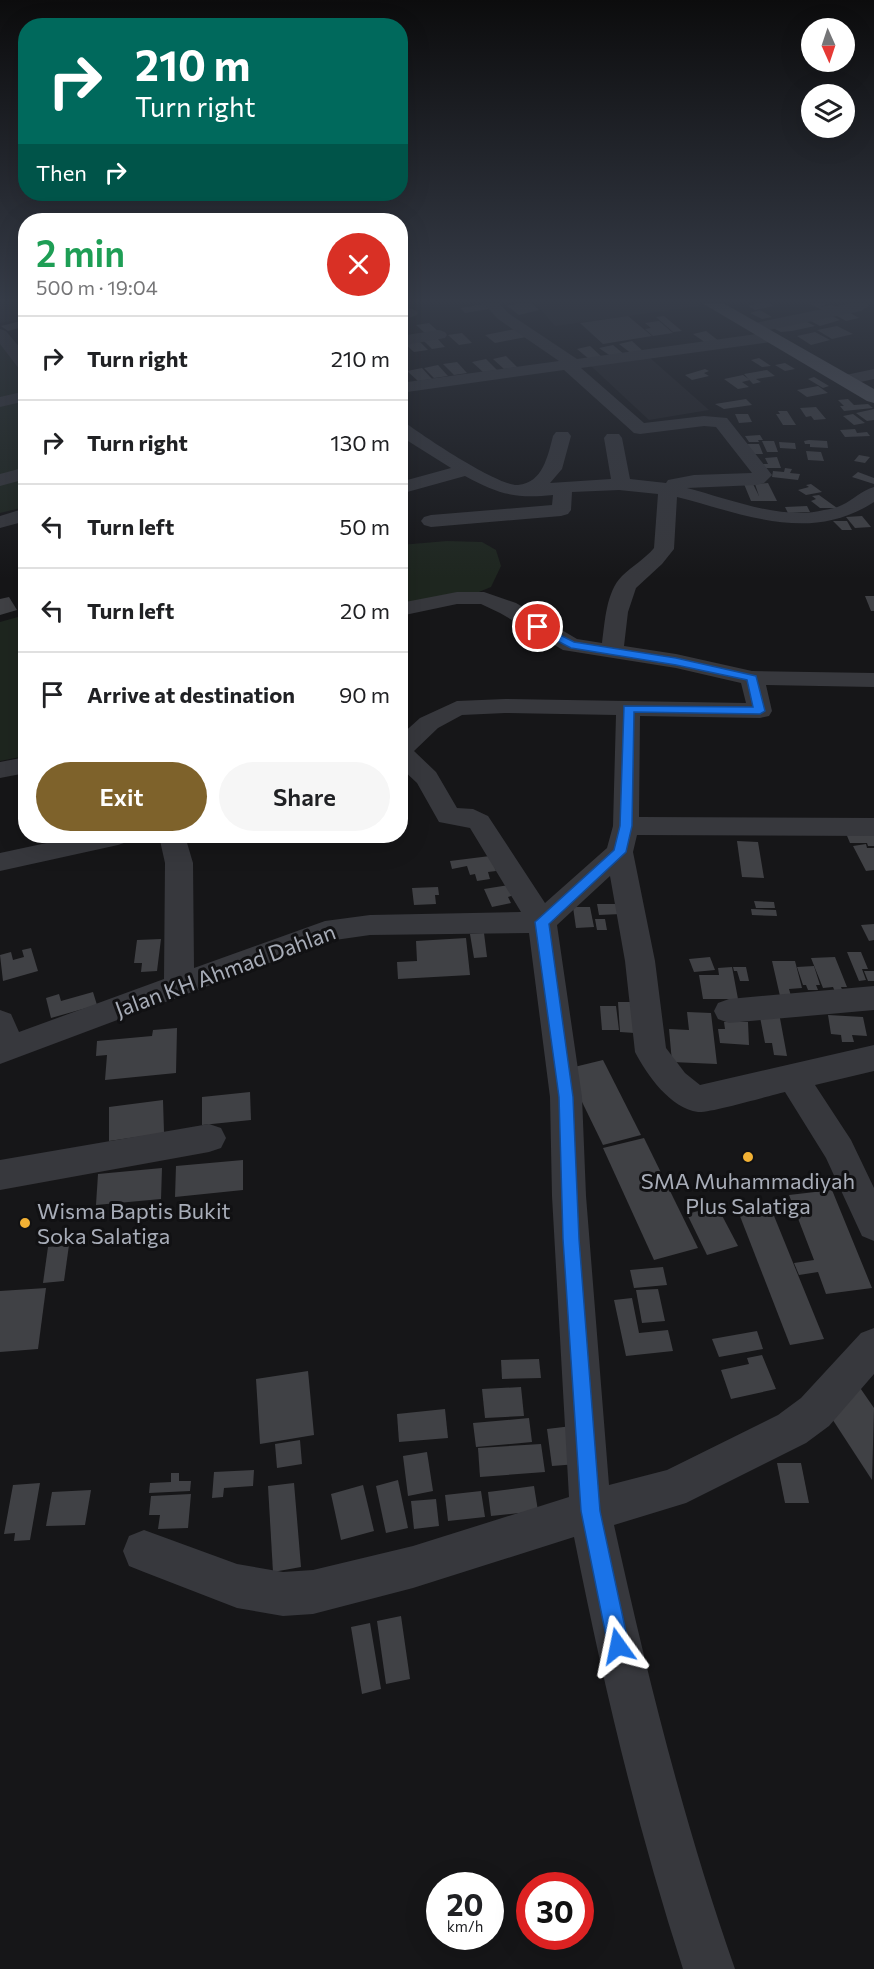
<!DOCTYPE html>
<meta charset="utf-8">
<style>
:root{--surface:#fff;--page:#f6f6f6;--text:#202124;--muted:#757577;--line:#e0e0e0;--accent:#7e622b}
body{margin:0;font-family:Commissioner,sans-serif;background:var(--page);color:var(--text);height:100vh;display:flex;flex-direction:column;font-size:22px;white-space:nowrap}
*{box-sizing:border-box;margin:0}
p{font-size:20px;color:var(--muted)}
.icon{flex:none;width:33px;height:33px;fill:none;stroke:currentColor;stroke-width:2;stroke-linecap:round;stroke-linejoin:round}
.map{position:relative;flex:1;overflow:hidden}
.side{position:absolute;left:18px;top:213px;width:390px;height:630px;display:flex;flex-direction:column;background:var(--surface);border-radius:24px;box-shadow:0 6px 24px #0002}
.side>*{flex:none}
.guide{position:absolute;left:18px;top:18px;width:390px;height:183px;border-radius:24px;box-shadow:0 6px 24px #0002;background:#00695c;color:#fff;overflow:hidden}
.needle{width:39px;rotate:177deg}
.fabs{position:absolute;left:801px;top:18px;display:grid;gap:12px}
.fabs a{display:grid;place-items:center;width:54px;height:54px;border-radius:50%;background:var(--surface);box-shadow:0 6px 24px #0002;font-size:30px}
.speed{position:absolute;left:426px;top:1872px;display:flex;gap:12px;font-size:30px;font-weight:700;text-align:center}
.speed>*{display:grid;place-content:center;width:78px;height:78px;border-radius:50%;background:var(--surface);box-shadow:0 6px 24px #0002;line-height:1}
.speed small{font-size:15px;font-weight:400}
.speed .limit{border:9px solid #d22;background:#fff;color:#111}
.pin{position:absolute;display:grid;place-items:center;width:51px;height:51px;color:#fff;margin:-26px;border:3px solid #fff;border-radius:50%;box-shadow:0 2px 6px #0007}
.me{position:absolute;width:66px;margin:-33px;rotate:348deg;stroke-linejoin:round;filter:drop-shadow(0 0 4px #0008)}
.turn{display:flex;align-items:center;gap:21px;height:126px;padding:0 18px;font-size:27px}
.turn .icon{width:78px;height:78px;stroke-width:2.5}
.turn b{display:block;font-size:42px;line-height:51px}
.then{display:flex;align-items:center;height:57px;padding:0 18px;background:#0003;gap:12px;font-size:22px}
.round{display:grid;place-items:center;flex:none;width:63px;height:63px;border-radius:32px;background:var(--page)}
.headline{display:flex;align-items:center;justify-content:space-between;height:102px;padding:0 18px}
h1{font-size:36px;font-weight:600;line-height:45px;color:#1e9e55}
.button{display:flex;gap:12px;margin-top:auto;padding:12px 18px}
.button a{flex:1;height:69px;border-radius:36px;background:var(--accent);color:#fff;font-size:24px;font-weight:600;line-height:69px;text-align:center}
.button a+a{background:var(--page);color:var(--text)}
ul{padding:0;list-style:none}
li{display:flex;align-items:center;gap:18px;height:84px;padding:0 18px;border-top:2px solid var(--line)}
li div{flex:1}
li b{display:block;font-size:22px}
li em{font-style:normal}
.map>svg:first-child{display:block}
.built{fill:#222225}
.green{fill:#1e261f}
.building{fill:#404145}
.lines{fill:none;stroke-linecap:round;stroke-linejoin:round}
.minor{fill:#37383d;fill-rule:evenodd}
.major{fill:#53555c;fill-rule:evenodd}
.route{fill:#1a73e8;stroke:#114b97;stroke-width:1.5}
.poi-dot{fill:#f2b134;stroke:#111113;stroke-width:2}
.labels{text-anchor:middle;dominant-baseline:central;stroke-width:6;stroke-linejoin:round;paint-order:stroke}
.street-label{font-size:22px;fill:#a8adb8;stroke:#111113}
.poi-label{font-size:22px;fill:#a8adb8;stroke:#111113}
</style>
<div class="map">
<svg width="874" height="1969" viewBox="0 0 874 1969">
<rect width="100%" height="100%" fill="#161618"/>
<g class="built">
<path d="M0 303H25V318L0 323Z"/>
<path d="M535 303H695L700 306 555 326Z"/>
<path d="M649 357 709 410 649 420 591 366Z"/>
</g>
<g class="green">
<path d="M0 342 26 371 25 507 0 513Z"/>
<path d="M447 541 482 542 496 550 501 566 491 587 474 594 401 604 400 545Z"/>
<path d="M25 615V756L0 761V622Z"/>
</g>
<g class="building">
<path d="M521 303H531L539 310 519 315 507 306Z"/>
<path d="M759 303H769L774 306 755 310 748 306Z"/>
<path d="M808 303H830L820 307 832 305 841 309 827 312Z"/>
<path d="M484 304 489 309 465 313 460 308Z"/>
<path d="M760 310 772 317 762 319 750 313Z"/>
<path d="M845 310 859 318 846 321 832 313Z"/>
<path d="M628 316 652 336 603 344 580 323Z"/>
<path d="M664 316 682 331 673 332 656 317Z"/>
<path d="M832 316 840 320 820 326 807 319Z"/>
<path d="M21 321 26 326 8 331 1 326Z"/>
<path d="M659 321 673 333 653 336 645 329 651 328 645 323Z"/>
<path d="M805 321 815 326 792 331 781 332 773 328Z"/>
<path d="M429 323 439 332 426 334 416 325Z"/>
<path d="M837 326 853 334 832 339 817 330Z"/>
<path d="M515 329 526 337 495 343 485 335Z"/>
<path d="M706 331 719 341 706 343 693 334Z"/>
<path d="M815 332 830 340 811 345 797 336Z"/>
<path d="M462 333 472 343 459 345 448 335Z"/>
<path d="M436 337 445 347 432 349 422 339Z"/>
<path d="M418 340 428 350 414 352 404 343Z"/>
<path d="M632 341 644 352 632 354 619 344Z"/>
<path d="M613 345 625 355 612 357 599 348Z"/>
<path d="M590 346 602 357 589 359 577 349Z"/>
<path d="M506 356 517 367 504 369 493 359Z"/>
<path d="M759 358 771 366 762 367 751 360Z"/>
<path d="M486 359 497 370 483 372 472 362Z"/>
<path d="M457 362 467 373 454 375 443 364Z"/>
<path d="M785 363 795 369 785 371 775 365Z"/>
<path d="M438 365 448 376 434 378 424 368Z"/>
<path d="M422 368 432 379 418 381 407 371Z"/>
<path d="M705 369 709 371 704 373 709 376 692 380 685 375Z"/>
<path d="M767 370 775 376 756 379 761 382 753 384 744 374Z"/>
<path d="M743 375 750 380 742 382 749 387 738 389 724 379Z"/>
<path d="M814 377 829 386 823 388 808 379Z"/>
<path d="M818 386 828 393 807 397 797 390Z"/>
<path d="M746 399 752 405 724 409 715 404Z"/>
<path d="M848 399 854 405 868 404 873 408 844 411 840 406H844L838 400Z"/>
<path d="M816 407 826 419 814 420 811 416 806 417 800 408Z"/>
<path d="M874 409V420L867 421 856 413Z"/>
<path d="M778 411H787L796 425H783L776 414H780Z"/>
<path d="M735 414H748L752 422 739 423Z"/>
<path d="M853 414 865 423 854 425 843 416Z"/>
<path d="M855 429 857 433 867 432 870 436 845 437 840 430Z"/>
<path d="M760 435 763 440H758L759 442H749L745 436Z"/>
<path d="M809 440 827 441 828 448 810 447V444H805L804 441Z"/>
<path d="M762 441H774L778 452H767Z"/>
<path d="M779 442 795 443 796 449 780 448Z"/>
<path d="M747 444H759L763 454H751Z"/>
<path d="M806 451 821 452 824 461 808 460Z"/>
<path d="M859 455 870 457 865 463 854 461Z"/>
<path d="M777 457 781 468H763L762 464H768L765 458Z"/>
<path d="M785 468 792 469 790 473 800 474 798 480 772 477 773 471 784 472Z"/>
<path d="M858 472 874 478V484L852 477Z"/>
<path d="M768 483 777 501H751L744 484H753L759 496 755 484Z"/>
<path d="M811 484 822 492 806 495 798 490 809 487 806 485Z"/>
<path d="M819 495 837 508H820L811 501 816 499 812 496Z"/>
<path d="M807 506 810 512 788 513 785 507Z"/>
<path d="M862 516 871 527 855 528 846 517Z"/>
<path d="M833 521H847L852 530H842Z"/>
<path d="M865 596H874V611H871Z"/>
<path d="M9 597 17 610 0 615V599Z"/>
<path d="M874 830V846H868L867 843H850L845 831Z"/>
<path d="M737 841 758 842 764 878 742 877Z"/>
<path d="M866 844 867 848H874V870L866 871 853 846Z"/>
<path d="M490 856 496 871 488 872 490 879 477 881 475 874 470 875 467 866 452 869 450 861Z"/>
<path d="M509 885 514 895 508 897 511 903 492 907 484 889Z"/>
<path d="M438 887 439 895H435L436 904 414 905 412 888Z"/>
<path d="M754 901 774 902 775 908H756Z"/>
<path d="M597 904H619L621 914 599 915Z"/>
<path d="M573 907H590L594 927 576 928Z"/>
<path d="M751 909 776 910 777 916 752 915Z"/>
<path d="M595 919H605L607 930H597Z"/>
<path d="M874 924V940L869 941 861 925Z"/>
<path d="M484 933 487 957 474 958 470 934Z"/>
<path d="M466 938 470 975 398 979 397 962 417 961 416 941Z"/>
<path d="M161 939 157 971 141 972 142 963H134L137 940Z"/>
<path d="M31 948 38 971 3 981 0 955 11 952 13 960 24 957 22 950Z"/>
<path d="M847 952H861L868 969H862L866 980 859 981Z"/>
<path d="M710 957 715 970 694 972 689 959Z"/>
<path d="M835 957 847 987H841L844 994H836L833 987 823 988 811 958Z"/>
<path d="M772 961H795L802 988 789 989 791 996H780Z"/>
<path d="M814 966 820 985H816L818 990H808L806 985H803L797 967Z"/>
<path d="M732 967 738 999H703L699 975H719L718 968Z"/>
<path d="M733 967H746L749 981H740L737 971H734Z"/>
<path d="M864 971H874V981H868Z"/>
<path d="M93 992 97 1005 51 1018 46 998 59 994 61 1001Z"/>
<path d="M618 1002H632L635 1033 620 1032Z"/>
<path d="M600 1006H616L619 1030H602Z"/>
<path d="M687 1012 711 1013 717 1064 672 1062 669 1029 689 1030Z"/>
<path d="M759 1012 779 1013 787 1056 774 1055 772 1043H765Z"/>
<path d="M828 1015 863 1017 867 1036 852 1035 854 1042H842L841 1035 831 1034Z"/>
<path d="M724 1022H748L749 1045 720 1043 718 1029H725Z"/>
<path d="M177 1028 176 1073 105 1080 107 1055 96 1056 97 1041 152 1036 153 1030Z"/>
<path d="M603 1060 641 1135 603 1145 566 1069Z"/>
<path d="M250 1092 251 1120 202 1125V1097Z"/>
<path d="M163 1100 164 1133 109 1141V1107Z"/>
<path d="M644 1138 698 1248 654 1260 603 1148Z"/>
<path d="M243 1160V1190L175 1197 176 1166Z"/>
<path d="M162 1168 161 1199 96 1205 98 1174Z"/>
<path d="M832 1190 872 1288 826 1294 818 1272 799 1275 794 1263 814 1260 789 1195Z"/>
<path d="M717 1206 738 1246 707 1255 687 1214Z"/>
<path d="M770 1206 824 1339 790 1345 738 1211Z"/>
<path d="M69 1245 64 1281 43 1283 48 1247Z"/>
<path d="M663 1267 667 1285 634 1288 630 1270Z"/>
<path d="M46 1288 38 1349 0 1352V1291Z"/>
<path d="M658 1289 665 1321 642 1323 636 1290Z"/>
<path d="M632 1298 639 1333 668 1330 673 1351 626 1356 614 1300Z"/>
<path d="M757 1331 763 1349 719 1357 712 1339Z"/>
<path d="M762 1355 776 1389 731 1399 721 1370 749 1364 747 1358Z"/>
<path d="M539 1359 541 1378 502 1379 501 1360Z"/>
<path d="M308 1371 314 1435 260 1444 256 1379Z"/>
<path d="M856 1382 874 1408 872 1480 827 1411Z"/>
<path d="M521 1387 524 1416 485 1418 482 1389Z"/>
<path d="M445 1409 448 1438 399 1442 397 1414Z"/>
<path d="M529 1418 532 1442 476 1447 473 1423Z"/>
<path d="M572 1426 578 1464 552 1466 547 1429Z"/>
<path d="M300 1440 302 1464 277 1468 275 1444Z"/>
<path d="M541 1444 545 1472 480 1477 478 1448Z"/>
<path d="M427 1452 433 1491 408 1496 403 1456Z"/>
<path d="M777 1463H801L809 1503H785Z"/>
<path d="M254 1470 253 1486 224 1488 223 1497 212 1498 214 1472Z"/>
<path d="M171 1473H179V1481H191L190 1491 149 1493 150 1483 171 1482Z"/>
<path d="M398 1480 408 1528 386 1533 376 1486Z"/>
<path d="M40 1483 30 1540 14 1541 15 1533 4 1534 13 1485Z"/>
<path d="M294 1483 301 1567 273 1572 268 1486Z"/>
<path d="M363 1485 374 1531 341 1540 331 1494Z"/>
<path d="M534 1486 538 1511 491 1516 488 1492Z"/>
<path d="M91 1490 85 1525 46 1526 52 1492Z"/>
<path d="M481 1491 485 1517 448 1521 445 1495Z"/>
<path d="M191 1494 188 1528 158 1529 160 1515H149L151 1496Z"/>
<path d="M436 1499 439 1526 414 1529 411 1501Z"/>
<path d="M401 1616 410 1679 386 1684 377 1621Z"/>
<path d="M370 1623 381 1689 362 1694 351 1627Z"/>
</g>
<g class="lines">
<g class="minor">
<path d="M483 303H499L508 313 577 359 771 332 777 334 779 337 771 342 581 368 644 423 704 416 727 418 772 475 764 483 757 485 687 488C726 498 783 521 824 510 830 509 836 508 842 505 853 500 862 490 874 487V502C810 544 744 514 677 497L674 549 662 564 636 588 628 612 624 646 676 654 752 671 874 673V687L766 685 772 711 769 716 760 718 640 716 639 817 874 818V836L637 835 633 852 655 961 666 1048 685 1073 700 1085 874 1045V1071L815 1085 851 1140 874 1188V1241L862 1236 826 1158 785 1092C768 1096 711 1113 698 1112 670 1108 647 1075 635 1052L625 961 610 876 557 925 582 1097 586 1196 609 1485 667 1470 778 1415 801 1398 861 1333 874 1328V1374L829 1426 806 1443 686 1503 614 1525C647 1675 684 1824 735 1969H683C637 1827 603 1683 574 1537L413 1588 313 1614 283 1616 237 1608 144 1572 129 1566 123 1551 129 1536 144 1530 237 1564 283 1572 313 1570 413 1546 569 1497 552 1196 550 1097 529 933 370 935 328 941 0 1064V1010L11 1014 19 1032 164 979 165 863 159 836H185L193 863 194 968 325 921 370 915 521 912 470 828 439 822 417 783 400 767V736L420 718 457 701 505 699 746 703 741 683 676 668 563 650 500 613 481 604H457L400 616V603L457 592H484L516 603 577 639 602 643C605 622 606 592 622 576 632 566 645 559 654 548L658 494 619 490 572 492 571 510 568 514 561 516 431 527 424 525 421 521 424 517 431 515 552 505 553 495C515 499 498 494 465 476L400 494V482L451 468 400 436V422L406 423C424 437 500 487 518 485 543 483 548 455 553 436L556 432H568L571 436 562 469 550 483 611 479 604 438 607 434H619L622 438 630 479 666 483 668 480 694 475 752 473 716 427 704 426 640 434 634 433 564 370 400 393V383L559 361 498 319ZM505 713 616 715 613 826 607 848 545 903 488 816 473 809 457 808 436 772 414 751 438 728 462 715Z"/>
<path d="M852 303H867L869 306 861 311 755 333 747 328 755 323Z"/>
<path d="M410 308 415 310 418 313 415 316 400 320V310Z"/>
<path d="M0 329 6 331 26 355V371L20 370 0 344Z"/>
<path d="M439 330 445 332 447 335 445 338 400 346V336Z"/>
<path d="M874 369V379L847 385 839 380 841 376Z"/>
<path d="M26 391V401L0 407V397Z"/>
<path d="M26 467V479L0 486V474Z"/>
<path d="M26 508V521L0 528V516Z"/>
<path d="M26 757V773L0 778V762Z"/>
<path d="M79 836H131L127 842 118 845 0 871V853Z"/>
<path d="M874 986V1010L729 1023 718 1019 714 1011 718 1003 729 999Z"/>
<path d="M209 1124 221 1128 226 1138 221 1148 209 1152 0 1190V1160Z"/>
</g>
<path class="major" d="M702 303H723L874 389V403L867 401Z"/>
</g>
<linearGradient id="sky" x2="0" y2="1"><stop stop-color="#0c0c0d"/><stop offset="0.52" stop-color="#363c48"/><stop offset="1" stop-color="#363c48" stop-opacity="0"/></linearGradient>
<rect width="874" height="579" fill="url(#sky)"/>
<path class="route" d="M538 624 574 642 676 658 756 676 765 711 760 714 634 712 632 826 626 852 549 924 573 1097 579 1239 600 1511 629 1646 626 1653 618 1656 611 1653 608 1646 581 1511 563 1239 559 1097 535 922 614 850 620 826 624 706 753 707 747 680 676 665 571 648 534 629V625Z"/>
<g class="poi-dot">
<circle cx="748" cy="1157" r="6"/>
<circle cx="25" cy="1223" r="6"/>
</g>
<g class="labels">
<g class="street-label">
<text transform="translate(225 970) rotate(-20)">Jalan KH Ahmad Dahlan</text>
</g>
<g class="poi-label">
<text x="748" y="1180">SMA Muhammadiyah<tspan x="748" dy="25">Plus Salatiga</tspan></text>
<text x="37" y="1210" text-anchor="start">Wisma Baptis Bukit<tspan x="37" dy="25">Soka Salatiga</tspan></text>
</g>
</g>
</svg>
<div class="fabs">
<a><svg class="needle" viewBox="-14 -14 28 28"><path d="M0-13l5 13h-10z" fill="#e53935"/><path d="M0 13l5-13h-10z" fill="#757577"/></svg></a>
<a><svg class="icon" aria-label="layers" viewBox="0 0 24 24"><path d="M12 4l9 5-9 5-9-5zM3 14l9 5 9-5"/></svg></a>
</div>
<div class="speed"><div>20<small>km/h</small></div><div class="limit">30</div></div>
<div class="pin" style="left:538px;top:627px;background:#d93025"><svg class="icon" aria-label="arrive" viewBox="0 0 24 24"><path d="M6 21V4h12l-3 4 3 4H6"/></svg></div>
<svg class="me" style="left:618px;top:1646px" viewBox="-20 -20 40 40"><path d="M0-17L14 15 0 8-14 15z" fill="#1a73e8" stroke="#fff" stroke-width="4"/></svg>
<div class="guide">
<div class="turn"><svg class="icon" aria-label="right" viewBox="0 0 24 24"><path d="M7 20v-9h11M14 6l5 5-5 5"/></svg><div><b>210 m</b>Turn right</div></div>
<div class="then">Then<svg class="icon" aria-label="right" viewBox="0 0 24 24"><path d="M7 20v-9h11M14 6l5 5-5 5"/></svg></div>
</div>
<section class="side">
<div class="headline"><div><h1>2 min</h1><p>500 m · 19:04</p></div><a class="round" style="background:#d93025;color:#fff"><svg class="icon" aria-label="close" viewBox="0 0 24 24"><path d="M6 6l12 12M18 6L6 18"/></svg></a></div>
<ul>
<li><svg class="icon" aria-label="right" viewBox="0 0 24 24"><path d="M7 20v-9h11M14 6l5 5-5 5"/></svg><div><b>Turn right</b></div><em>210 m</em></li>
<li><svg class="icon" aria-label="right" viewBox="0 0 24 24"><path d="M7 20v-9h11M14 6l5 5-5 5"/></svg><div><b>Turn right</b></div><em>130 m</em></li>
<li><svg class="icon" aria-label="left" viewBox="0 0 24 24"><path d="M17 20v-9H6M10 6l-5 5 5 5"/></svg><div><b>Turn left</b></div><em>50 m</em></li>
<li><svg class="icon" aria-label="left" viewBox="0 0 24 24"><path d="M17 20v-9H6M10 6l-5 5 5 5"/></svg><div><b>Turn left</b></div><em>20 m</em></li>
<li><svg class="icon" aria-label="arrive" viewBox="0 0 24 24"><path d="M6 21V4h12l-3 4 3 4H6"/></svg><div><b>Arrive at destination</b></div><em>90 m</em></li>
</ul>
<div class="button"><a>Exit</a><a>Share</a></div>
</section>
</div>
